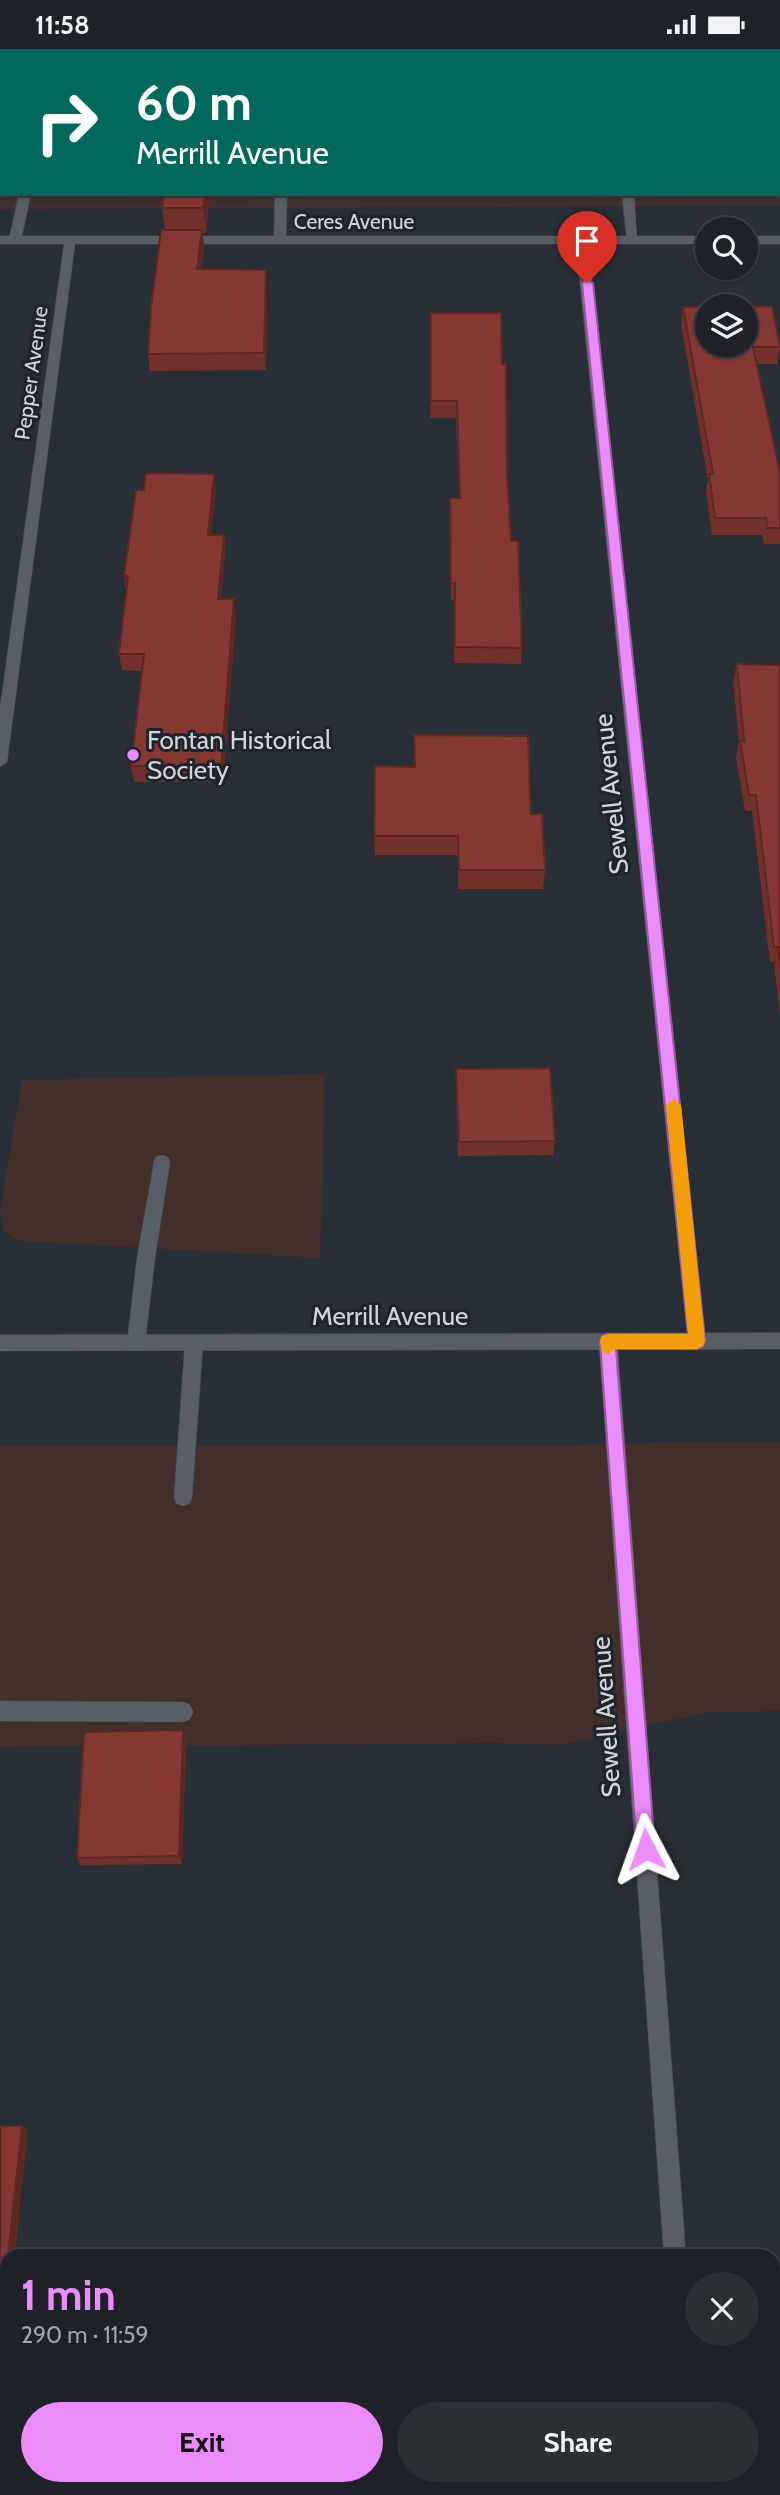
<!DOCTYPE html>
<meta charset="utf-8">
<style>
:root{--surface:#1e2228;--page:#2b2f34;--text:#f1f3f6;--muted:#a1a4a8;--line:#3c3f45;--accent:#ec8cfb}
body{margin:0;font-family:Cabin,sans-serif;background:var(--page);color:var(--text);height:100vh;display:flex;flex-direction:column;font-size:26px;white-space:nowrap}
*{box-sizing:border-box;margin:0}
p{font-size:23px;color:var(--muted)}
.icon{flex:none;width:38px;height:38px;fill:none;stroke:currentColor;stroke-width:2;stroke-linecap:round;stroke-linejoin:round}
.map{position:relative;flex:1;overflow:hidden}
.side{position:absolute;left:0px;top:2200px;width:780px;height:247px;display:flex;flex-direction:column;background:var(--surface);border-radius:21px 21px 0 0;box-shadow:0 2px 5px #0004,0 0 0 2px var(--line)}
.side>*{flex:none}
.guide{position:absolute;left:0px;top:0px;width:780px;height:147px;box-shadow:0 2px 5px #0004,0 0 0 2px var(--line);background:#00695c;color:#fff;overflow:hidden}
.fabs{position:absolute;left:695px;top:168px;display:grid;gap:14px}
.fabs a{display:grid;place-items:center;width:63px;height:63px;border-radius:50%;background:var(--surface);box-shadow:0 2px 5px #0004,0 0 0 2px var(--line);font-size:35px}
.pin{position:absolute;display:grid;place-items:center;width:60px;height:60px;color:#fff;margin:-72px -30px;border-radius:50% 50% 50% 0;rotate:-45deg;box-shadow:0 0 7px #0007}
.pin .icon{rotate:45deg}
.me{position:absolute;width:77px;margin:-38px;rotate:356deg;stroke-linejoin:round;filter:drop-shadow(0 0 5px #0008)}
.turn{display:flex;align-items:center;gap:24px;height:147px;padding:0 21px;font-size:32px}
.turn .icon{width:91px;height:91px;stroke-width:2.5}
.turn b{display:block;font-size:49px;line-height:60px}
.round{display:grid;place-items:center;flex:none;width:74px;height:74px;border-radius:37px;background:var(--page)}
.summary{display:flex;align-items:center;justify-content:space-between;height:119px;padding:0 21px}
h1{font-size:42px;font-weight:700;line-height:52px;color:var(--accent)}
.cta{display:flex;gap:14px;margin-top:auto;padding:14px 21px}
.cta a{flex:1;height:80px;border-radius:42px;background:var(--accent);color:#111;font-size:28px;font-weight:700;line-height:80px;text-align:center}
.cta a+a{background:var(--page);color:var(--text)}
.status{display:flex;justify-content:space-between;align-items:center;height:49px;padding:0 35px;background:var(--surface);direction:ltr}
.status svg{height:19px;fill:currentColor}
.map>svg:first-child{display:block}
.commercial{fill:#432f2a}
.industrial{fill:#432e31;fill-rule:evenodd}
.lines{fill:none;stroke-linecap:round;stroke-linejoin:round}
.lane-casing{stroke:#474b51;stroke-width:1}
.street-casing{stroke:#474b51;stroke-width:1}
.secondary-casing{stroke:#474b51;stroke-width:1}
.lane{fill:#585e66;fill-rule:evenodd}
.street{fill:#585e66;fill-rule:evenodd}
.secondary{fill:#585e66;fill-rule:evenodd}
.wall{fill:#72302a}
.shaded-wall{fill:#5d2722}
.building{fill:#853831;stroke:#5d2722;stroke-width:2}
.route{fill:#ec8cfb;stroke:#995ba3;stroke-width:2}
.slow{fill:#f59e0b}
.poi-dot{fill:#ec8cfb;stroke:#1f242b;stroke-width:2.5}
.labels{text-anchor:middle;dominant-baseline:central;stroke-width:6;stroke-linejoin:round;paint-order:stroke}
.far-street-label{font-size:21px;fill:#d1d5da;stroke:#1f242b}
.poi-label{font-size:26px;fill:#d1d5da;stroke:#1f242b;text-anchor:start}
.street-label{font-size:26px;fill:#d1d5da;stroke:#1f242b}
</style>
<div class="status"><b>11:58</b><svg viewBox="0 0 49 12"><path d="M0 12V9h3v3zM5 12V6h3v6zM10 12V3h3v9zM15 12V0h3v12zM26 1h20v11H26zM47 4h2v5h-2z"/></svg></div>
<div class="map">
<svg width="780" height="2446" viewBox="0 0 780 2446">
<rect width="100%" height="100%" fill="#282e35"/>
<g class="commercial">
<path d="M325 1025 320 1209 20 1192 3 1183 0 1164 22 1031Z"/>
<path d="M715 1392H780V1662L708 1663 563 1696 495 1694 0 1698V1397H548Z"/>
</g>
<path class="industrial" d="M0 0H780V157L0 160ZM2 2H779V145H2Z"/>
<g class="lines">
<g class="lane-casing">
<g id="lane">
<path d="M19 145H31L21 191 15 195 9 191Z"/>
<path d="M275 145H287L286 191 280 195 274 191Z"/>
<path d="M622 145H634L637 194 627 191Z"/>
<path d="M162 1106 168 1108 170 1113 155 1209 145 1294 142 1300 136 1302 130 1300 127 1294 137 1209 154 1113 156 1108Z"/>
<path d="M194 1286 200 1288 203 1294 192 1448 190 1454 183 1457 176 1454 174 1448 185 1294 188 1288Z"/>
<path d="M0 1652 183 1653 190 1656 193 1663 190 1670 183 1673 0 1672Z"/>
</g>
</g>
<g class="street-casing">
<g id="street">
<path d="M0 187H707V195H588L706 1292 703 1298 697 1300 691 1298 688 1292 576 195H75L7 713 0 718V659L64 195H0Z"/>
<rect x="746" y="187" width="34" height="8"/>
<path d="M608 1284 614 1286 617 1292 686 2207H664L599 1292 602 1286Z"/>
<rect x="680" y="2440" width="24" height="6"/>
</g>
</g>
<g class="secondary-casing">
<path id="secondary" d="M780 1284V1300L0 1302V1286Z"/>
</g>
<use href="#lane" class="lane"/>
<use href="#street" class="street"/>
<use href="#secondary" class="secondary"/>
</g>
<g class="wall">
<path d="M0 16H2V145H16H0Z"/>
<path d="M779 79 780 86V142H779Z"/>
<path d="M33 145H229V146H210L206 184H203L204 198 201 220 266 221 267 238 266 321 150 322 148 305 165 181 162 159 164 146Z"/>
<path d="M683 258 780 298 777 315H756L780 424V495H764L762 486H712L706 442 708 431 681 275Z"/>
<path d="M431 264 502 315 507 424 511 492 522 599 521 615 454 614V551H451L450 465V449H459L456 369H430Z"/>
<path d="M216 442 211 486H224L225 503 221 550 236 567 223 733H134L131 717 142 622 122 621 119 605 126 543 124 527Z"/>
<path d="M737 615 780 616V968L774 913H770L752 762H745L736 708 739 693 733 631Z"/>
<path d="M531 765 545 821 543 840H458V806H375L374 787Z"/>
<path d="M456 1020 555 1092 553 1106 458 1107 456 1035Z"/>
<path d="M183 1681 186 1690 182 1815 81 1816 77 1809Z"/>
</g>
<g class="shaded-wall">
<path d="M205 145H210L206 184 203 159Z"/>
<path d="M202 181 204 198 199 237 197 220Z"/>
<path d="M266 221 267 238 266 321 264 304Z"/>
<path d="M214 425 216 442 209 503 208 486Z"/>
<path d="M224 486 225 503 219 567 218 550Z"/>
<path d="M234 550 236 567 223 733 221 717Z"/>
<path d="M183 1681 186 1690 182 1815 179 1807Z"/>
<path d="M22 2077 28 2082 15 2207H8Z"/>
</g>
<g class="building">
<rect x="143" y="0" width="92" height="2"/>
<rect x="420" y="0" width="142" height="2"/>
<rect x="701" y="0" width="62" height="2"/>
<rect x="0" y="16" width="2" height="104"/>
<path d="M779 79 780 86V117H779Z"/>
<path d="M164 145H205L203 159H162Z"/>
<path d="M161 181H202L197 220 266 221 264 304 148 305 151 258Z"/>
<path d="M772 257 780 298H753L780 424V479H767L766 469H715L709 425H713L683 258H707V296H746V258Z"/>
<path d="M431 264H501L502 315H506L507 424 511 492H518L522 599 455 598V534H451L450 449H460L457 352H431Z"/>
<path d="M146 424 214 425 208 486H224L218 550H234L221 717H131L144 605H119L128 527H124L136 441H144Z"/>
<path d="M737 615 780 616V917L778 898H774L756 746H749L740 692H744Z"/>
<path d="M414 686 528 687 531 765H542L545 821H459L458 787H374L375 717 415 718Z"/>
<path d="M550 1019 555 1092 459 1093 456 1020Z"/>
<path d="M183 1681 179 1807 77 1809 84 1683Z"/>
<path d="M0 2077H22L8 2207H7L5 2236H0Z"/>
<rect x="401" y="2440" width="102" height="6"/>
</g>
<path class="route" d="M587 231 593 234 705 1292 703 1297 697 1300H616L655 1800 653 1807 646 1809 639 1807 637 1800 600 1292 602 1287 608 1285H688L582 234Z"/>
<path class="slow" d="M674 1050 681 1056 705 1292 703 1297 697 1300H616L608 1305 602 1303 600 1292 602 1287 608 1285H688L666 1056Z"/>
<circle class="poi-dot" cx="133" cy="706" r="7"/>
<g class="labels">
<g class="far-street-label">
<text x="354" y="172">Ceres Avenue</text>
<text transform="translate(31 324) rotate(-82)">Pepper Avenue</text>
</g>
<g class="poi-label">
<text x="147" y="691">Fontan Historical<tspan x="147" dy="30">Society</tspan></text>
</g>
<g class="street-label">
<text transform="translate(611 745) rotate(-96)">Sewell Avenue</text>
<text x="390" y="1267">Merrill Avenue</text>
<text transform="translate(606 1668) rotate(-94)">Sewell Avenue</text>
</g>
</g>
</svg>
<div class="fabs">
<a><svg class="icon" aria-label="search" viewBox="0 0 24 24"><circle cx="10" cy="10" r="6"/><path d="M15 15l6 6"/></svg></a>
<a><svg class="icon" aria-label="layers" viewBox="0 0 24 24"><path d="M12 4l9 5-9 5-9-5zM3 14l9 5 9-5"/></svg></a>
</div>
<div class="pin" style="left:587px;top:234px;background:#d93025"><svg class="icon" aria-label="arrive" viewBox="0 0 24 24"><path d="M6 21V4h12l-3 4 3 4H6"/></svg></div>
<svg class="me" style="left:646px;top:1800px" viewBox="-20 -20 40 40"><path d="M0-17L14 15 0 8-14 15z" fill="#ec8cfb" stroke="#fff" stroke-width="4"/></svg>
<div class="guide">
<div class="turn"><svg class="icon" aria-label="right" viewBox="0 0 24 24"><path d="M7 20v-9h11M14 6l5 5-5 5"/></svg><div><b>60 m</b>Merrill Avenue</div></div>
</div>
<section class="side">
<div class="summary"><div><h1>1 min</h1><p>290 m · 11:59</p></div><a class="round"><svg class="icon" aria-label="close" viewBox="0 0 24 24"><path d="M6 6l12 12M18 6L6 18"/></svg></a></div>
<div class="cta"><a>Exit</a><a>Share</a></div>
</section>
</div>
